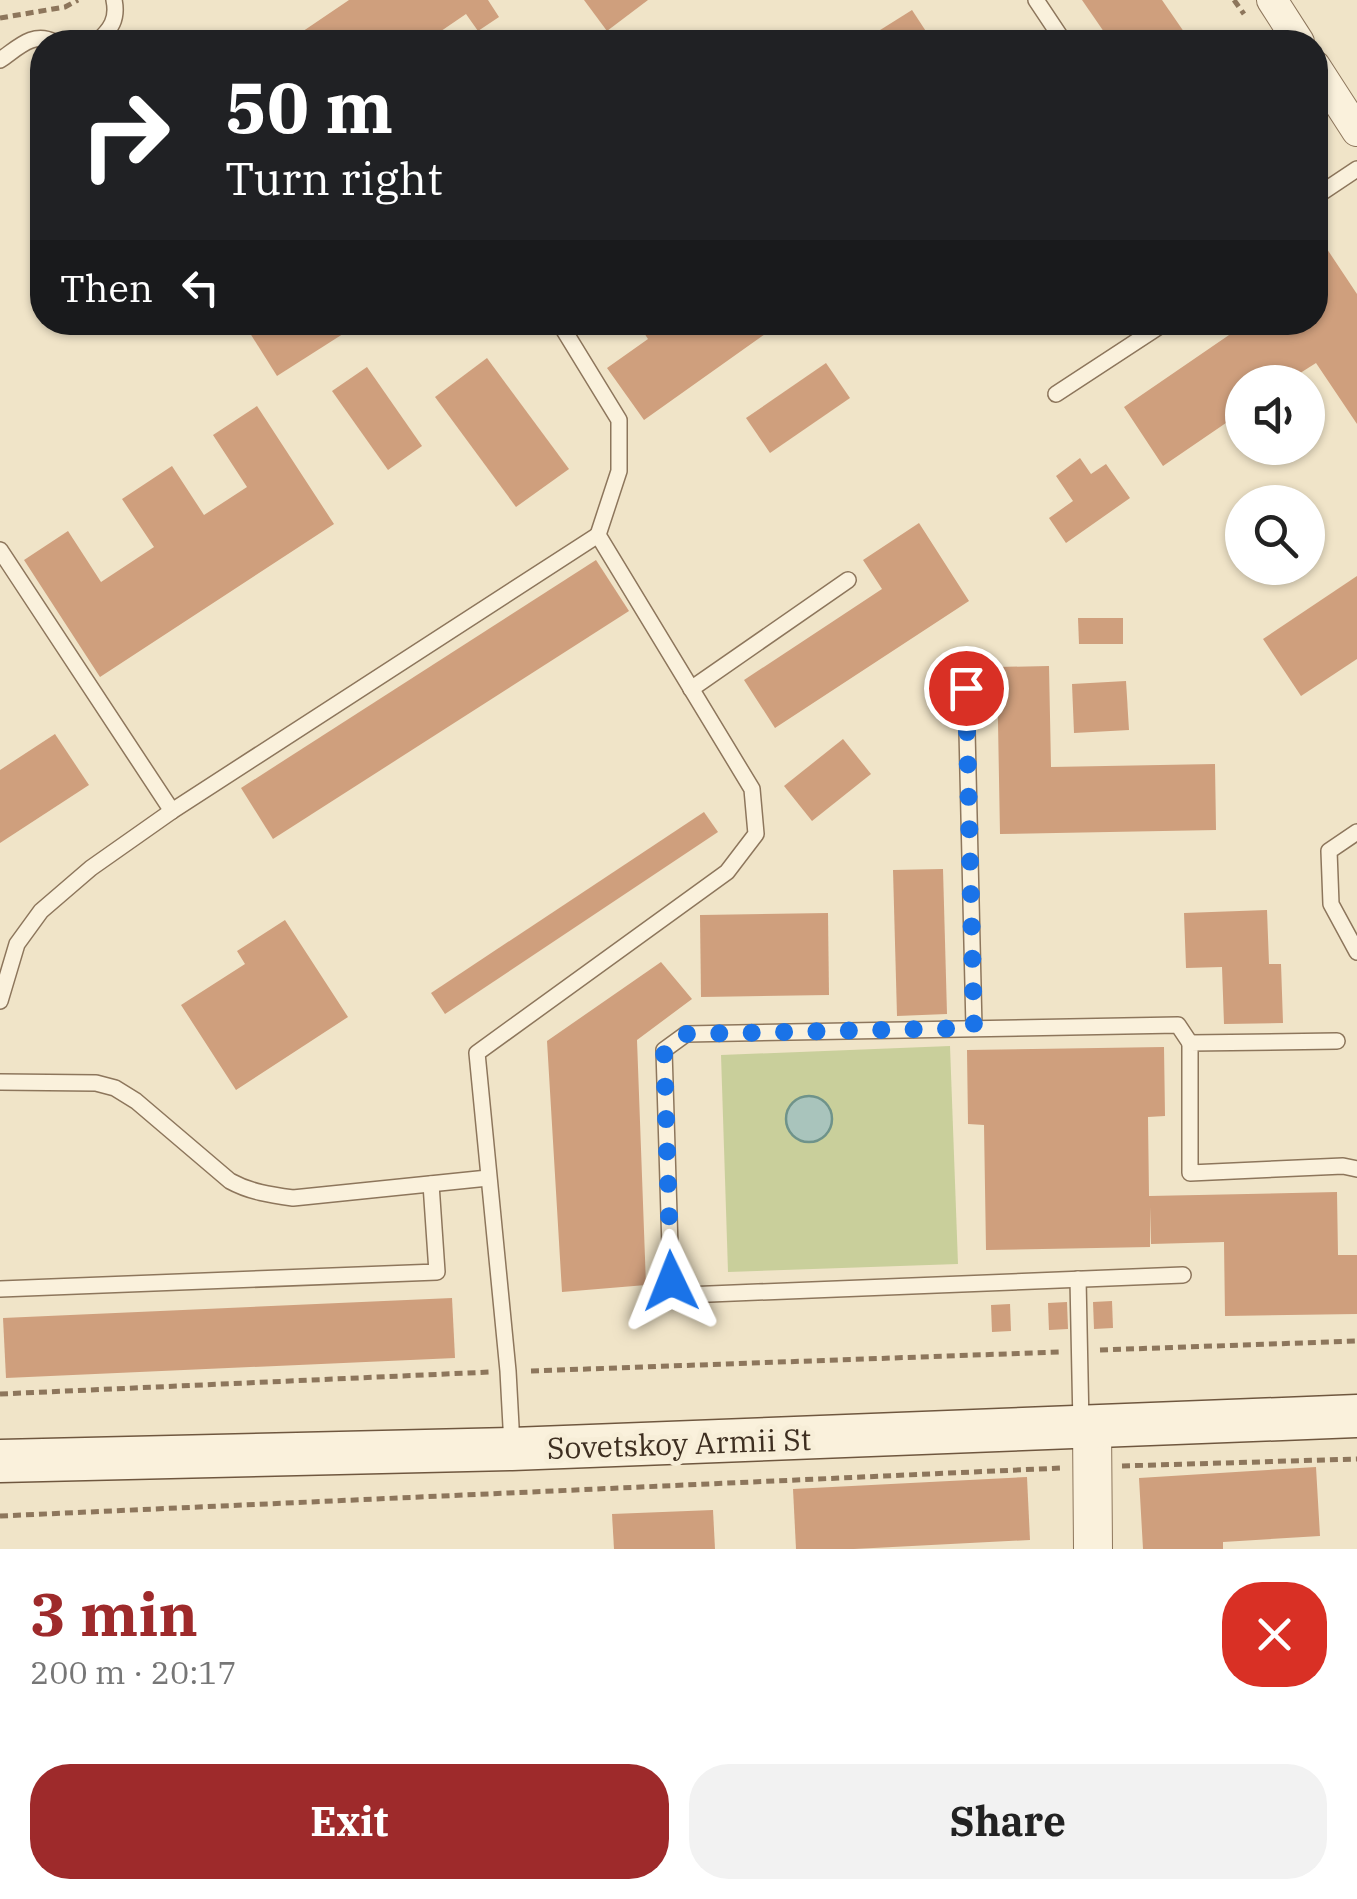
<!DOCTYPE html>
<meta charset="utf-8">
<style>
:root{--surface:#fff;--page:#f2f2f2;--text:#222;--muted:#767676;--accent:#9e2a2b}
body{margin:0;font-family:"IBM Plex Serif",serif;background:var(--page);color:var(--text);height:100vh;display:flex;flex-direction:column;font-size:38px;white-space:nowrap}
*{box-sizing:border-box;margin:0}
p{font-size:32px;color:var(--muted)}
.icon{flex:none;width:55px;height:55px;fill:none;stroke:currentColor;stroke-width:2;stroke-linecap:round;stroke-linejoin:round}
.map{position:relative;height:1549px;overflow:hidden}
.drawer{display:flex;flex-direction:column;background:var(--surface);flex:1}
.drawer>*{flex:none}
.top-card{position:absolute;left:30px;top:30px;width:1298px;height:305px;border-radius:40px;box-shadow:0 2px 8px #0004;background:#202124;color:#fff;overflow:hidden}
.fabs{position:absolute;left:1225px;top:365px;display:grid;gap:20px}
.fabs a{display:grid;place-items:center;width:100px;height:100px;border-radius:50%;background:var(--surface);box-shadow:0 2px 8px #0004;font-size:50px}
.pin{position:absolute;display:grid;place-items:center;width:85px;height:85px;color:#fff;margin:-42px;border:5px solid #fff;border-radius:50%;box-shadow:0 2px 10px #0007}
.me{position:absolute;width:110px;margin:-55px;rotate:358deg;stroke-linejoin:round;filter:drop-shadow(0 0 8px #0008)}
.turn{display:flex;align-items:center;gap:35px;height:210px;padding:0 30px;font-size:45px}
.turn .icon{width:130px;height:130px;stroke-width:2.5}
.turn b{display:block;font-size:70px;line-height:85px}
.then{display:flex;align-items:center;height:95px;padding:0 30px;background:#0003;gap:20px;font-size:38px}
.round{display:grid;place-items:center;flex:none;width:105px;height:105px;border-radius:40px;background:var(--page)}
.head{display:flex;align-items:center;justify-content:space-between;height:170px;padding:0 30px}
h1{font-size:60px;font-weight:800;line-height:75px;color:var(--accent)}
.button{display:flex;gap:20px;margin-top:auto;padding:20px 30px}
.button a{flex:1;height:115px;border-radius:40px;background:var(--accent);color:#fff;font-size:40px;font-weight:800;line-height:115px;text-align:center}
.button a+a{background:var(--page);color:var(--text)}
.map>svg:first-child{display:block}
.green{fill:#c9cf9b}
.water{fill:#a9c4bc;stroke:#6f938a;stroke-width:2.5}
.building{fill:#cf9f7d}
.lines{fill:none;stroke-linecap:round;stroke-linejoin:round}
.service-casing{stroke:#8d765c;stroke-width:18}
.minor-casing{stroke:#8d765c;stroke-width:32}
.tertiary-casing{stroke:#8d765c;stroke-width:40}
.secondary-casing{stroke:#6f573f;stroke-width:45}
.path{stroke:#8d765c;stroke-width:5;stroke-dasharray:8 5;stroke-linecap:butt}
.service{stroke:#faf1dc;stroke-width:15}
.minor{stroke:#faf1dc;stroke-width:30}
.tertiary{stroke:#faf1dc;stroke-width:38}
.secondary{stroke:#faf1dc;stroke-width:42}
.route{stroke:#1a73e8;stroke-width:18;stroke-dasharray:0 32.4}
.labels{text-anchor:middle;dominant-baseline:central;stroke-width:10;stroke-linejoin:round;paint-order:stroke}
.street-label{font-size:30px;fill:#3d2e20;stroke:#f7eed8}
</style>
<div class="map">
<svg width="1357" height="1549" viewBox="0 0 1357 1549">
<rect width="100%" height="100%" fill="#f0e4c8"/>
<path class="green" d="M950 1046 958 1264 728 1272 721 1055Z"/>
<circle class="water" cx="809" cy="1119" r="23"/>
<g class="building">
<path d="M349 0H488L499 17 478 31 466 14 425 42H287Z"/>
<path d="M584 0H648L607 31Z"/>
<path d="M1082 0H1162L1191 42H1111Z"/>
<path d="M912 10 933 42H861Z"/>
<path d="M1321 240 1357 294V424L1316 363 1286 382H1242V412L1163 466 1124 407 1248 322H1315V244Z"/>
<path d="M259 322H340L346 332 277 376 248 330Z"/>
<path d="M637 322H782L644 420 607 368 648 339Z"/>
<path d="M487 358 569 469 516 507 435 397Z"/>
<path d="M826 363 850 398 770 453 746 418Z"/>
<path d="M367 367 422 446 388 470 332 391Z"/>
<path d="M257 406 334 524 100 677 24 560 68 531 101 582 154 547 122 499 172 466 204 515 247 487 213 435Z"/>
<path d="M1080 458 1091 474 1106 464 1130 498 1066 543 1049 518 1073 501 1056 476Z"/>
<path d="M919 523 969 601 775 728 744 680 882 589 863 560Z"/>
<path d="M596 560 629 611 273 839 241 788Z"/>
<path d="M1357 576V659L1301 696 1263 639Z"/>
<path d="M1078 618H1123V644H1079Z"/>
<path d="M1049 666 1051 767 1215 764 1216 830 1000 834 997 667Z"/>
<path d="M1126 681 1129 730 1074 733 1072 684Z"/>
<path d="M55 734 89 785 0 843V770Z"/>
<path d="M843 739 871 774 812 821 784 786Z"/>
<path d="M704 812 718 832 445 1014 431 993Z"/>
<path d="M943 869 947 1014 897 1016 893 870Z"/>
<path d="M1267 910 1269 964H1281L1283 1023 1224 1024 1222 967 1186 968 1184 913Z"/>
<path d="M828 913 829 995 701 997 700 915Z"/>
<path d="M285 920 348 1017 236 1090 181 1005 245 964 237 951Z"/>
<path d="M661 962 692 999 637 1040 646 1285 562 1292 547 1041Z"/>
<path d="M1164 1047 1165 1116 1148 1117 1149 1196 1337 1192 1338 1255H1357V1314L1225 1316 1224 1242 1151 1244 1150 1207V1247L986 1250 984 1125 968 1124 967 1050Z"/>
<path d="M452 1298 455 1358 6 1378 3 1318Z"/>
<path d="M1112 1301 1113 1328 1094 1329 1093 1302Z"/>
<path d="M1067 1302 1068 1329 1049 1330 1048 1303Z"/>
<path d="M1010 1304 1011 1331 992 1332 991 1305Z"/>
<path d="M1316 1467 1320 1536 1223 1542V1549H1143L1139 1478Z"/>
<path d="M1027 1477 1030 1540 854 1549H796L793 1489Z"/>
<path d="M713 1510 715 1549H614L612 1514Z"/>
</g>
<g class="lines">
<g class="service-casing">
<g id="service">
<path d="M1036 0 1064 42"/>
<path d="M97 42C111 29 118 19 114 0"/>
<path d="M0 60C18 48 33 31 54 42"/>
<path d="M1315 197 1357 169"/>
<path d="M1056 394 1166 322"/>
<path d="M0 550 172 811"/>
<path d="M966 688 974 1028"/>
<path d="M691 689 848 580"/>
<path d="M1357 832 1329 851 1331 904 1357 952"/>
<path d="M0 1001 17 944 41 911 91 868 172 811 598 535"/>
<path d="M1337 1041 1190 1043V1173L1343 1166 1357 1169"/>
<path d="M0 1082 96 1083 115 1088 136 1101 230 1181C250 1192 271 1195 293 1198L488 1178"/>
<path d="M1183 1275 686 1295 671 1281 664 1050 686 1034 1178 1025 1190 1043"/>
<path d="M1078 1279 1081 1425"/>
<path d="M0 1289 437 1272 431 1184"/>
<path d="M512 1445 508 1371 477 1053 727 872 756 834 752 789 598 535 619 471V420L559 322"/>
</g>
</g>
<g class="minor-casing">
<g id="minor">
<path d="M1272 0 1299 42"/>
<path d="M1315 66 1357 131"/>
</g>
</g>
<g class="tertiary-casing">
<path id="tertiary" d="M1092 1426 1093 1549"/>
</g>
<g class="secondary-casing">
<path id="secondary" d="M0 1461 512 1449 1357 1416"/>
</g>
<g class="path">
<path d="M1234 0 1244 14"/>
<path d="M0 18 65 7 78 0"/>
<path d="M1100 1350 1357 1341"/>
<path d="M531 1371 1059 1352"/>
<path d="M0 1394 490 1372"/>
<path d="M1122 1466 1357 1459"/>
<path d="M0 1516 1061 1468"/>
</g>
<use href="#service" class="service"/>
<use href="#minor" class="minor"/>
<use href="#tertiary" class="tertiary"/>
<use href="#secondary" class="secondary"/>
</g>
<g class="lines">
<path class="route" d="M671 1281 664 1050 686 1034 974 1028 966 688"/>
</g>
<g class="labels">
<g class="street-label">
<text transform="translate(679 1443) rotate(-2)">Sovetskoy Armii St</text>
</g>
</g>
</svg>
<div class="fabs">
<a><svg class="icon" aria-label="sound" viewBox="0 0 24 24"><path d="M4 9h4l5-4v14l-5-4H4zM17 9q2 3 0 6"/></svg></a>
<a><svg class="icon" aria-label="search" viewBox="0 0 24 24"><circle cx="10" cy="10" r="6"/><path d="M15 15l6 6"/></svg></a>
</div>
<div class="pin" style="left:966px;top:688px;background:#d93025"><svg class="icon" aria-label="arrive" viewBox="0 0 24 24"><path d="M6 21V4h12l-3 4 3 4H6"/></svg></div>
<svg class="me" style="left:671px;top:1281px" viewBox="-20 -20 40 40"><path d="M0-17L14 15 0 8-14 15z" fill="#1a73e8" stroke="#fff" stroke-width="4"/></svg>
<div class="top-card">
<div class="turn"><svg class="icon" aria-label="right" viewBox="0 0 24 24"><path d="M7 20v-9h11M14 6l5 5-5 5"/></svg><div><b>50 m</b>Turn right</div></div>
<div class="then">Then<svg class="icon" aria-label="left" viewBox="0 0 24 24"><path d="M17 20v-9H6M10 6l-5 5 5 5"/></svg></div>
</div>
</div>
<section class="drawer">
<div class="head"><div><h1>3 min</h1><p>200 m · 20:17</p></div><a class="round" style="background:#d93025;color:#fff"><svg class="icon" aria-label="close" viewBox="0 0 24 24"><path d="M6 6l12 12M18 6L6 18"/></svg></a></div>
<div class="button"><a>Exit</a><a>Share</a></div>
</section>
